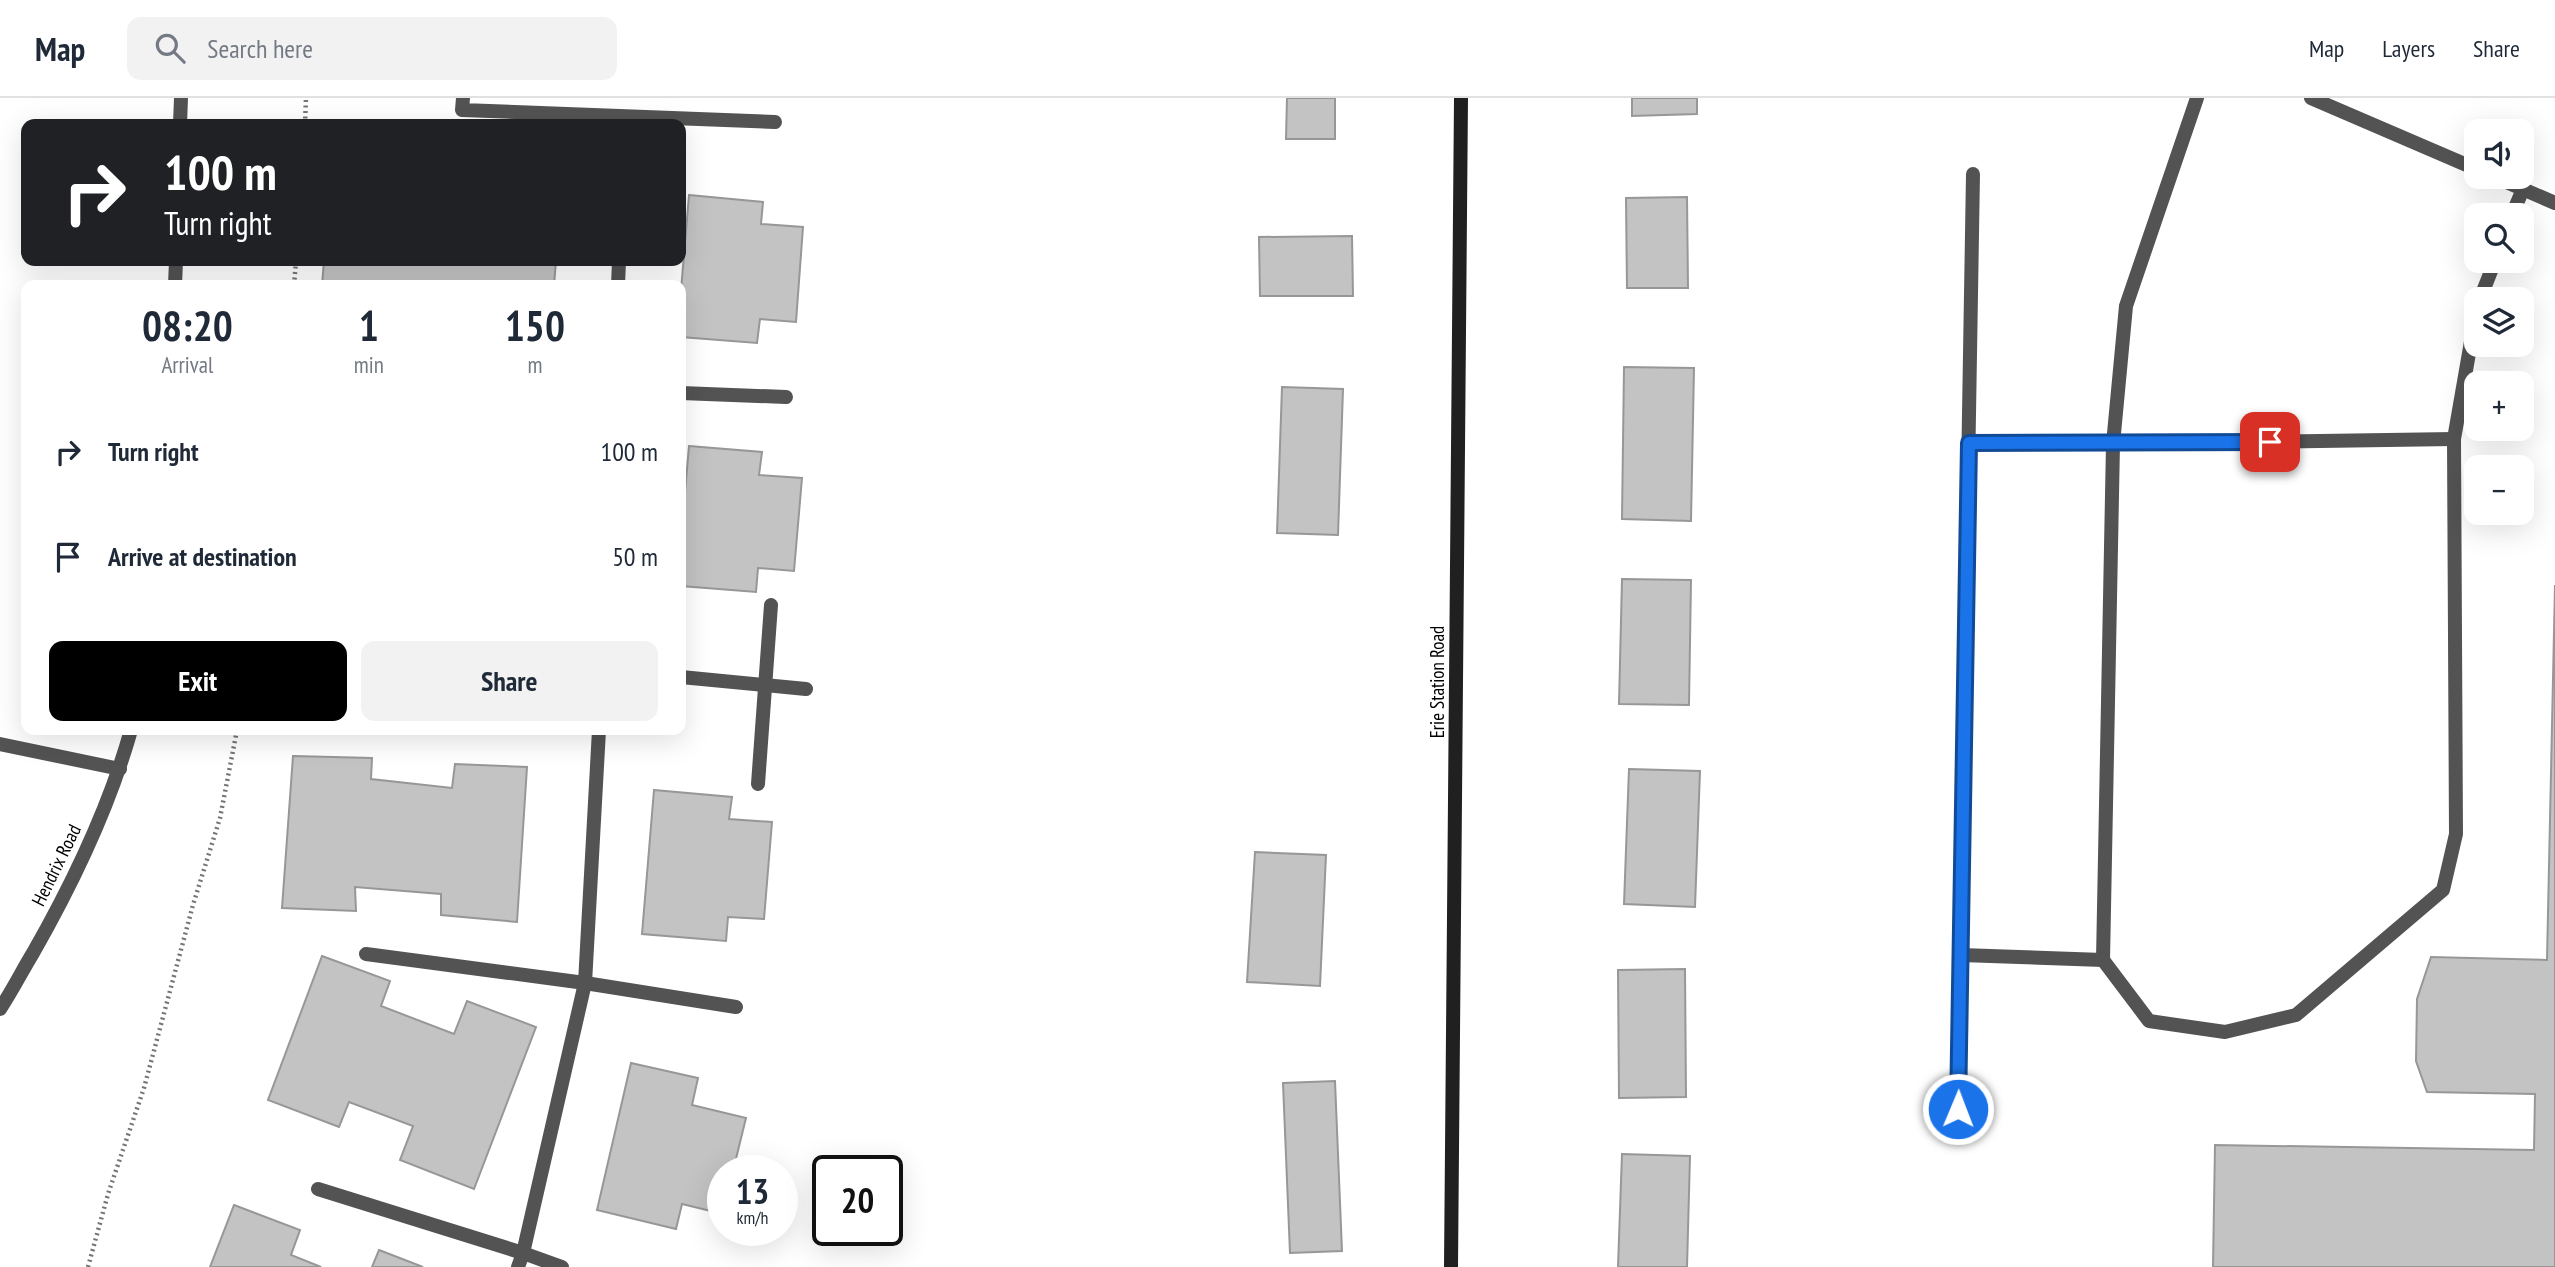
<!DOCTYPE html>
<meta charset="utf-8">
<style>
:root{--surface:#fff;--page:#f2f2f3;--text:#1f2937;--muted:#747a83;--line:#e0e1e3;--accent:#000}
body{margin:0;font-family:"PT Sans Narrow",sans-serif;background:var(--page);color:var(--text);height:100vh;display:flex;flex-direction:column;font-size:26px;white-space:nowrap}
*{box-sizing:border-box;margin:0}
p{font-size:23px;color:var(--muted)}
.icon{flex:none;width:38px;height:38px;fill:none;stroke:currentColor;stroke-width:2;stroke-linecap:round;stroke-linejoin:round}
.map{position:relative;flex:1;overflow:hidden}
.panel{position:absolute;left:21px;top:182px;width:665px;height:455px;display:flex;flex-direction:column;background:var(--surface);border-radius:14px;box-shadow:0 7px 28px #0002}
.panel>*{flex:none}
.top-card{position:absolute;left:21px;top:21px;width:665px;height:147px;border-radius:14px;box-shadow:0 7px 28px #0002;background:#202124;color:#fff;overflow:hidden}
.controls{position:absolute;left:2464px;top:21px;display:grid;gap:14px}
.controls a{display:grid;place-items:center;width:70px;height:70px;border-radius:14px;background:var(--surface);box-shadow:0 7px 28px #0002;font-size:35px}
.speed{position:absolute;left:707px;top:1057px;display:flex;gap:14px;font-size:35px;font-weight:700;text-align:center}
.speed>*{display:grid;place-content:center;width:91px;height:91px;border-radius:50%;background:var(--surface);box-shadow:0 7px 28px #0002;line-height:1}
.speed small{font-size:18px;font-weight:400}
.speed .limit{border:4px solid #111;border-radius:10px;background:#fff;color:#111}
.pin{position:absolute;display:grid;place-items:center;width:60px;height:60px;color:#fff;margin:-30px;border-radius:14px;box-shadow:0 4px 10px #0006}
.me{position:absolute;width:77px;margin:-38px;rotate:1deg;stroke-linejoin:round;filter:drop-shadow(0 0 5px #0008)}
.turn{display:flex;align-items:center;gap:24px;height:147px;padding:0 28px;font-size:32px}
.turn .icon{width:91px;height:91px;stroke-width:2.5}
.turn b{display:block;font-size:49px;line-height:60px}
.eta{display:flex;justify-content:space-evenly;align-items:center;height:119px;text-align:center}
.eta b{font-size:42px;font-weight:600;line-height:49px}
.primary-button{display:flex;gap:14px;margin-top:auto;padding:14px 28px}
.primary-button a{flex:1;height:80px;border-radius:14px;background:var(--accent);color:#fff;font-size:28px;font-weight:600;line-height:80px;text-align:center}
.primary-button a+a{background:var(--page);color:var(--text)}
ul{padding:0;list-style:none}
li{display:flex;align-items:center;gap:21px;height:105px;padding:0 28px}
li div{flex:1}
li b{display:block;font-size:26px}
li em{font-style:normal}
header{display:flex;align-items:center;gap:42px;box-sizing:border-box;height:98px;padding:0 35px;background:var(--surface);border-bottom:2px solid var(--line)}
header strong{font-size:33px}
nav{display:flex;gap:38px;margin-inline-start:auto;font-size:24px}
.search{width:490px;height:63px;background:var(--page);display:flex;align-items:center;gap:18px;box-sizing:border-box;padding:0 24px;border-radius:14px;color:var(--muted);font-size:26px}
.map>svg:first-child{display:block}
.building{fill:#c3c3c3;stroke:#979797;stroke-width:2}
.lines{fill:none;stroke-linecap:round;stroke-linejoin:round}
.path{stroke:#757575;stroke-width:4.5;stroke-dasharray:2 3.5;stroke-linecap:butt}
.lane{stroke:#535353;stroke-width:14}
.street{stroke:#535353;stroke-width:14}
.secondary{stroke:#202020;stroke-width:14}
.route-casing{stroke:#114b97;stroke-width:18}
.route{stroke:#1a73e8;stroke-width:12}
.labels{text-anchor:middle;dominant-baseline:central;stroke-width:5;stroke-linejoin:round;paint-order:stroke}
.street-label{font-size:19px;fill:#000;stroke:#fff}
</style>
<header>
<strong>Map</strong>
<div class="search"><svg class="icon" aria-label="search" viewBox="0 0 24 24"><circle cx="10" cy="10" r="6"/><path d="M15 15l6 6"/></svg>Search here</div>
<nav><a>Map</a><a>Layers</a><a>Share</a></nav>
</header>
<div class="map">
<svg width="2555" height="1169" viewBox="0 0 2555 1169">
<rect width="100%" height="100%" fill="#fff"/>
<g class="building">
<path d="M1287 0H1335V41H1286Z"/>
<path d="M1632 0H1697V16L1632 18Z"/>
<path d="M689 97 763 104 761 126 803 129 796 224 760 221 757 245 681 239V192Z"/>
<path d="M1687 99 1688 190H1627L1626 100Z"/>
<path d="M1352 138 1353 198H1260L1259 139Z"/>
<path d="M324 163H556L554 187H322Z"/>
<path d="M1624 269 1694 270 1691 423 1622 421Z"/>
<path d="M1282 289 1343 291 1338 437 1277 435Z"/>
<path d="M689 348 762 354 759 377 802 380 794 473 758 470 756 494 681 488V440Z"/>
<path d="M1622 481 1691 482 1689 607 1619 606Z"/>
<path d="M2555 487V1169H2213L2215 1047 2534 1052 2535 996 2427 994 2416 963 2417 901 2431 859 2547 862Z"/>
<path d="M293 658 372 660 371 681 452 690 455 666 527 669 517 824 441 817V796L355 789 356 813 282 810Z"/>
<path d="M1629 671 1700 673 1695 809 1624 806Z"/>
<path d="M654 692 732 699 729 721 772 724 764 821 728 819 726 843 642 836Z"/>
<path d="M1255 754 1326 757 1320 888 1247 884Z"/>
<path d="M322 858 390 883 381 908 454 936 467 903 536 929 474 1091 400 1062 413 1028 349 1004 339 1029 268 1002Z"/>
<path d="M1685 871 1686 999 1619 1000 1618 872Z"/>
<path d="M631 965 698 980 692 1007 746 1020 733 1073H723V1116L682 1106 676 1131 597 1112Z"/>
<path d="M1335 983 1342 1153 1290 1155 1283 985Z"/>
<path d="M1622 1056 1690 1058 1687 1169H1618Z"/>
<path d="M234 1107 300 1132 291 1157 321 1169H210Z"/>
<path d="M379 1152 423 1169H372Z"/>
</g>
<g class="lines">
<g class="path">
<path d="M305 26 306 0"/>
<path d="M294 187 296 163"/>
<path d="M88 1169 108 1096 144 990 193 807 220 720 237 632"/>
</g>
<g class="lane">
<path d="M463 0 462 12 775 24"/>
<path d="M2197 0 2126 208 2113 346 2103 862 2149 923 2225 934 2296 917 2443 792 2456 736 2454 341 2476 215"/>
<path d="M2311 0 2476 71"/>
<path d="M2495 79 2555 105"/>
<path d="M2512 117 2523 91"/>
<path d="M618 187 619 163"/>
<path d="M2480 201 2495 163"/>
<path d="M681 295 786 299"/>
<path d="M1969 345 2113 346 2454 341"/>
<path d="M681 579 806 591"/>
<path d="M0 646 120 671"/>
<path d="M758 686 771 507"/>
<path d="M366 856 585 885 736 909"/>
<path d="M1961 857 2103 862"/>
<path d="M1957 1036 1973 76"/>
<path d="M318 1091 523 1155 562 1169"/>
<path d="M518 1169 523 1155 585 885 599 632"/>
</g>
<g class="street">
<path d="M180 26 181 0"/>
<path d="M175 187 176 163"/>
<path d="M0 911C12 893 22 873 33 855 73 785 109 710 131 632"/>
</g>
<path class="secondary" d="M1451 1169 1461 0"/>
</g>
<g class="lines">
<g class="route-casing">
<path id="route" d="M1958 1011 1969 345 2270 344"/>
</g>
<use href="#route" class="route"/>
</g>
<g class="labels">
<g class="street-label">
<text transform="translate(1437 584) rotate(-90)">Erie Station Road</text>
<text transform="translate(56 767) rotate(-64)">Hendrix Road</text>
</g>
</g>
</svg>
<div class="controls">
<a><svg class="icon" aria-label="sound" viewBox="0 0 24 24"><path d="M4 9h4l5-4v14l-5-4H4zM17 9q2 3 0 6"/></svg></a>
<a><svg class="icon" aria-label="search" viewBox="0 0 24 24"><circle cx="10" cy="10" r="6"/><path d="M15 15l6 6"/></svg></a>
<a><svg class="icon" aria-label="layers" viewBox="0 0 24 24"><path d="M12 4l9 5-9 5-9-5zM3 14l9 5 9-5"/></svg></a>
<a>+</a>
<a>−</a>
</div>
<div class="speed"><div>13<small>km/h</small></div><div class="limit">20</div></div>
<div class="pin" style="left:2270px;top:344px;background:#d93025"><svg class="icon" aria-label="arrive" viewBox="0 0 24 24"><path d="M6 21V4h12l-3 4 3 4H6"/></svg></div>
<svg class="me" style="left:1958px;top:1011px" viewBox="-20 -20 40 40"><circle r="17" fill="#1a73e8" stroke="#fff" stroke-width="3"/><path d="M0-11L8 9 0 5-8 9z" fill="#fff"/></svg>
<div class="top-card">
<div class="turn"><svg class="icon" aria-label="right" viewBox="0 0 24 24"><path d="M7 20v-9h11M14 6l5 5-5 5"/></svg><div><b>100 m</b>Turn right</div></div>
</div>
<section class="panel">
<div class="eta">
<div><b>08:20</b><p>Arrival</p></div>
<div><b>1</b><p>min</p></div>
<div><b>150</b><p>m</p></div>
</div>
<ul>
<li><svg class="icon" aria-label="right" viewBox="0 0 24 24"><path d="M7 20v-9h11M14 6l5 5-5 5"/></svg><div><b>Turn right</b></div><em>100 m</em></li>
<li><svg class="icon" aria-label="arrive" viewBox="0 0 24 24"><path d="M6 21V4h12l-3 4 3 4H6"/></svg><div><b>Arrive at destination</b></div><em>50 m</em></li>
</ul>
<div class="primary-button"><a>Exit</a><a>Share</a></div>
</section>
</div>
